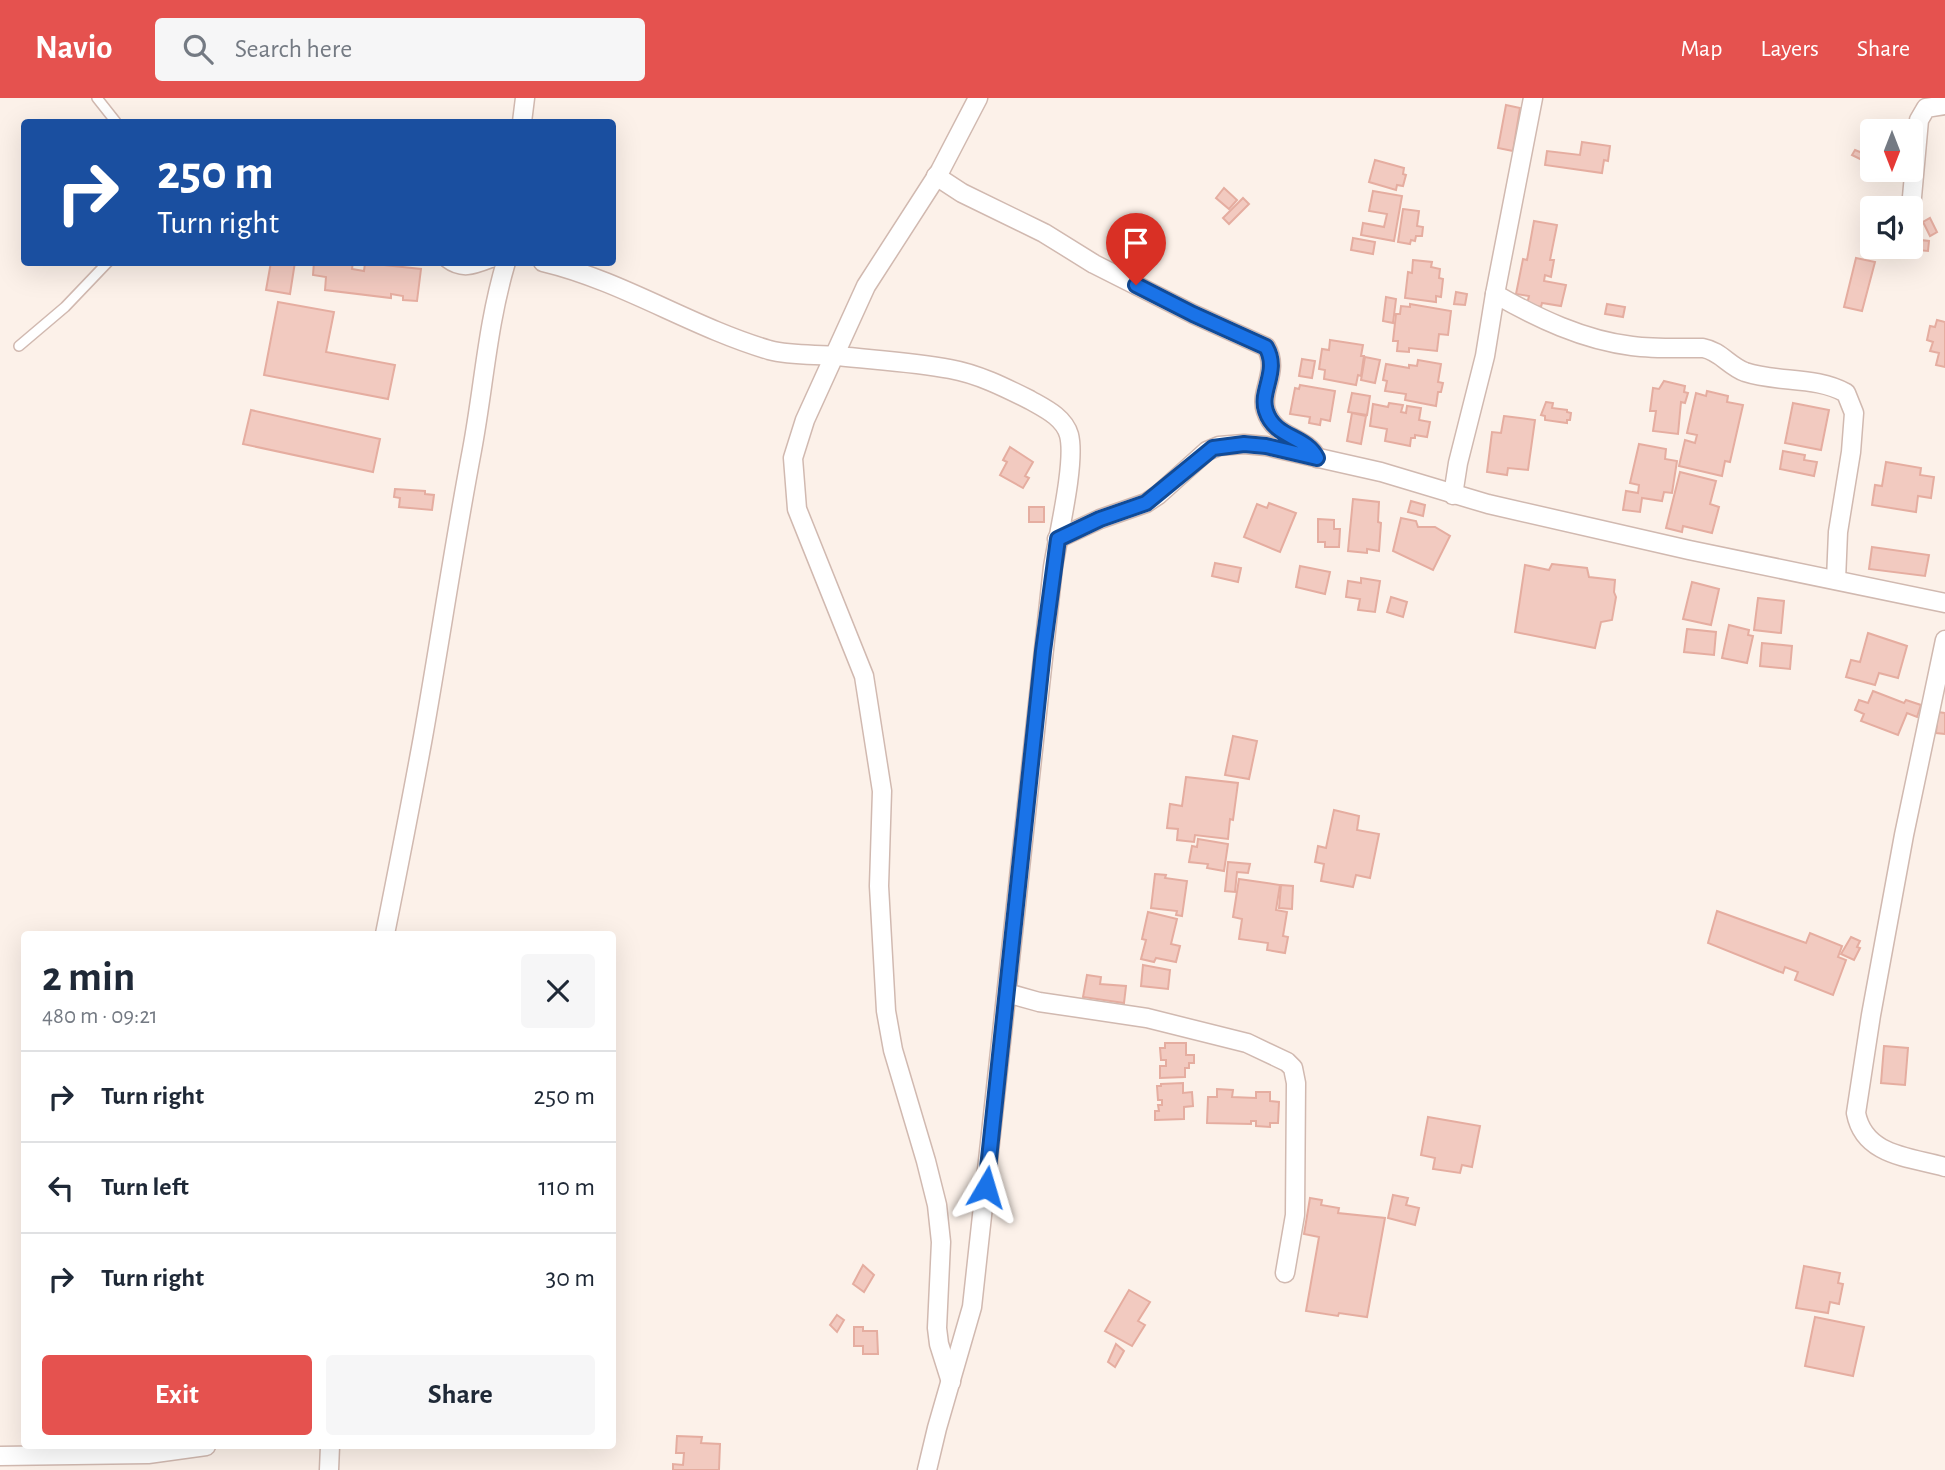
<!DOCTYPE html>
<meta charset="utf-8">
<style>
:root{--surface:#fff;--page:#f6f6f7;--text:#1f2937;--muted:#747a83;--line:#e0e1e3;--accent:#e5524f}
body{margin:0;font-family:"Alegreya Sans",sans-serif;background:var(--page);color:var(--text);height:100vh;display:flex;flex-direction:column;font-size:26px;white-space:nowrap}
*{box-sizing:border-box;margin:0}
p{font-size:23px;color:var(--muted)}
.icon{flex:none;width:38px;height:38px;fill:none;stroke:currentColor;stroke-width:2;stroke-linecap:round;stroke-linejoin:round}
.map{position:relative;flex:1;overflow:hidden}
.sheet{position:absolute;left:21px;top:833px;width:595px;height:518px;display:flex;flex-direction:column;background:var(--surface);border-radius:7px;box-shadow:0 7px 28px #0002}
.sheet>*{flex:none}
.hud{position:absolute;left:21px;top:21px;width:595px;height:147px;border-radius:7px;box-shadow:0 7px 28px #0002;background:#1a4fa0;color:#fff;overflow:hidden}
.needle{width:46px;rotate:180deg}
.buttons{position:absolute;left:1860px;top:21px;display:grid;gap:14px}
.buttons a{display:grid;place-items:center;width:63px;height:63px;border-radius:7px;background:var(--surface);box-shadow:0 7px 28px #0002;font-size:35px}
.pin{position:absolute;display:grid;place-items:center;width:60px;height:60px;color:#fff;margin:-72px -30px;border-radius:50% 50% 50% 0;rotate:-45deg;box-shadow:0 0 7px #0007}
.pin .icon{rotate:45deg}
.me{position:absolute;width:77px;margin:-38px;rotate:7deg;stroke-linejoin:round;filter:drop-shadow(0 0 5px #0008)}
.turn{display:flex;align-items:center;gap:24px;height:147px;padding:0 21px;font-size:32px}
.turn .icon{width:91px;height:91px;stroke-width:2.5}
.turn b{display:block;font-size:49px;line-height:60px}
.round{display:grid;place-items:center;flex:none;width:74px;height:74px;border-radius:7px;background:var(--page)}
.head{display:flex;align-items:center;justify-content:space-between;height:119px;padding:0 21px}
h1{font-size:42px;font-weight:600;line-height:52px}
.cta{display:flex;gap:14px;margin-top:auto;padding:14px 21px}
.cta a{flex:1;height:80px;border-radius:7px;background:var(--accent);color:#fff;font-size:28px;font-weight:600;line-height:80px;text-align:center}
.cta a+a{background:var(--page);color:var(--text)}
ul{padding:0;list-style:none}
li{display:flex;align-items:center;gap:21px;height:91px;padding:0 21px;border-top:2px solid var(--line)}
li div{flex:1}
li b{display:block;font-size:26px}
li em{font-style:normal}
header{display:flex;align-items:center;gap:42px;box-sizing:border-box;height:98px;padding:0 35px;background:var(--accent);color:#fff}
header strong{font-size:33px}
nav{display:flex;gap:38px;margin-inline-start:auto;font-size:24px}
.search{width:490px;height:63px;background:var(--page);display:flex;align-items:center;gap:18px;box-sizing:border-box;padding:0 24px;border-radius:7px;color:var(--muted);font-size:26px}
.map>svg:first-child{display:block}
.building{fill:#f2cac0;stroke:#e5ada0;stroke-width:2}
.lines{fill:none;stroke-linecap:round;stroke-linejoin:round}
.service-casing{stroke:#d1b9b0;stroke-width:12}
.minor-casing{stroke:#d1b9b0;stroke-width:21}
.service{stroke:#fff;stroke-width:9}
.minor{stroke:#fff;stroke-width:18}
.route-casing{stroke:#114b97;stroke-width:18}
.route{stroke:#1a73e8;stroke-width:12}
</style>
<header>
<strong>Navio</strong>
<div class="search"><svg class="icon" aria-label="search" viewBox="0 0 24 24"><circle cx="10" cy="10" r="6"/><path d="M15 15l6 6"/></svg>Search here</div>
<nav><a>Map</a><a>Layers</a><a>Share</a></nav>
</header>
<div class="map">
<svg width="1945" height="1372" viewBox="0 0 1945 1372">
<rect width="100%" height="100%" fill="#fcf1e9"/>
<g class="building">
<path d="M1506 7 1520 10 1513 53 1498 50Z"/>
<path d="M1582 44 1610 48 1608 63 1604 62 1602 75 1545 67 1547 53 1580 57Z"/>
<path d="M1855 52 1872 59V67L1852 57Z"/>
<path d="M1375 62 1404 70 1403 76 1406 77 1403 88 1397 87 1396 92 1369 84Z"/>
<path d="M1224 90 1237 102 1229 111 1216 100Z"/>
<path d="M1373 93 1402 98 1394 143 1361 137 1363 125 1384 129 1387 116 1369 113Z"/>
<path d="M1243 100 1249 106 1229 126 1223 120Z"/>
<path d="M1403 111 1419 113 1417 128 1423 129 1422 138H1416L1415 143 1411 142 1410 146 1398 144Z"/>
<path d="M1930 120 1937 134 1930 138 1923 124Z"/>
<path d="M1534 123 1557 127 1550 162H1554L1551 179 1545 177 1544 183 1566 187 1561 208 1542 205 1541 209 1527 206 1529 198 1516 196 1523 161 1527 162Z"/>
<path d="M1353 140 1375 144 1373 156 1351 152Z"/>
<path d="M1912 141 1929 143 1928 153 1918 152V156L1910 155Z"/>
<path d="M1856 160 1875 164 1862 213 1844 209Z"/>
<path d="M1413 162 1432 164 1431 169 1440 171 1439 180 1443 181 1441 199 1436 198V204L1405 200 1408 174 1412 175Z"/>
<path d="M271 164H295L290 196 266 192Z"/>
<path d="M314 164H353L352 171 364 173 365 165 421 171 417 203 403 202V198L391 196V200L325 192 326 179 313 177Z"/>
<path d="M1456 194 1467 196 1465 207 1454 206Z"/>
<path d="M1386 199 1396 201 1393 225 1383 223Z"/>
<path d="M278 204 334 214 326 254 395 267 388 301 264 277Z"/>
<path d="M1410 206 1451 213 1448 237 1439 236 1437 253 1409 250V254L1397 253 1398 243H1393L1396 216H1400L1401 208 1410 209Z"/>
<path d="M1607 206 1625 209 1623 219 1605 216Z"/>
<path d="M1937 222 1945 224V269L1936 267 1939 255 1930 253 1933 244 1927 242 1930 228 1935 229Z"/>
<path d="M1330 242 1363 247 1361 258H1364L1361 278 1358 277 1356 287 1324 281 1325 272 1319 271 1322 251 1329 252Z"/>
<path d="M1365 259 1380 262 1375 285 1361 282Z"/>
<path d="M1302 261 1315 263 1312 280 1299 278Z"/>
<path d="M1418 262 1441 266 1438 284 1443 285 1441 294H1438L1436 308 1405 302 1406 296 1385 293 1387 283 1383 282 1386 266 1409 270V267L1417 268Z"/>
<path d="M1664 283 1685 288 1684 294 1688 295 1685 305 1681 304 1678 336 1653 333 1656 313H1650L1653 290 1659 291Z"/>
<path d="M1300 287 1335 293 1330 323 1321 321 1320 327 1309 325 1310 319 1290 316 1295 290 1299 291Z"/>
<path d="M1707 293 1728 298 1727 304 1743 307 1730 364 1725 363 1722 378 1679 368 1685 342 1695 345 1697 337 1687 335 1696 295 1706 298Z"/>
<path d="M1352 295 1370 298 1367 317 1348 314Z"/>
<path d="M1546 304 1553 305 1552 310 1567 312V314L1571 315 1570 322H1567V325L1545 322V318L1541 317Z"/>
<path d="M1389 305 1403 307 1401 314 1406 315 1407 308 1421 310 1419 322 1430 324 1427 339 1415 337V340H1411L1410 348 1385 343 1387 331 1370 328 1373 306 1388 309Z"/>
<path d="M1793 305 1829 312 1821 352 1785 345Z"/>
<path d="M251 312 380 341 373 374 243 346Z"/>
<path d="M1352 315 1366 318 1361 346 1347 343Z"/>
<path d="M1504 318 1535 322 1528 372 1508 370 1507 377 1487 374 1492 334 1501 335Z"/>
<path d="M1639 346 1666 351 1665 361 1677 363 1672 395 1664 394 1662 403 1642 400 1640 414 1623 412 1626 393 1638 395 1639 387 1630 385Z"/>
<path d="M1010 349 1033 364 1025 378 1029 380 1023 390 1000 377 1007 364 1003 362Z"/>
<path d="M1783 353 1805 357 1804 362 1817 364 1814 378 1780 371Z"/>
<path d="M1886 364 1921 370 1920 377 1934 379 1931 400 1918 398 1916 414 1872 407 1875 387 1882 388Z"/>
<path d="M1680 374 1716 383 1710 406 1719 409 1712 435 1683 428 1682 434 1666 430Z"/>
<path d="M395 391 425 393V396L434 397 432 412 399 409 400 400 394 399Z"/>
<path d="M1353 401 1379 404 1378 424 1381 425 1379 453 1367 451V455L1348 453Z"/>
<path d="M1411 403 1425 407 1423 418 1408 414Z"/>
<path d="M1269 405 1296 415 1280 454 1244 439 1257 406 1267 410Z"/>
<rect x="1029" y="409" width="15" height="15"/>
<path d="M1401 420 1416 423 1418 429H1435L1450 438 1433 472 1393 453Z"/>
<path d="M1318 421 1334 422V431H1340L1339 449H1325V444H1318Z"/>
<path d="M1872 449 1929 457 1925 478 1869 471Z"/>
<path d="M1215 465 1241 470 1238 484 1212 478Z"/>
<path d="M1552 466 1587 470 1589 479 1615 482 1614 494 1616 499 1612 522 1601 524 1595 550 1515 534 1525 467 1549 472Z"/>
<path d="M1300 468 1330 474 1325 496 1296 489Z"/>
<path d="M1361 480 1380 483 1375 514 1358 512 1360 501 1346 499 1348 483 1361 485Z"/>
<path d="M1692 484 1719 491 1711 527 1683 521Z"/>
<path d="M1391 499 1407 504 1403 519 1387 514Z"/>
<path d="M1758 500 1784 503 1781 535 1754 532Z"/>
<path d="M1729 527 1749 532 1748 537 1753 538 1747 565 1722 560Z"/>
<path d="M1687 531 1716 534 1714 557 1684 554Z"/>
<path d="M1868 535 1907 548 1898 580 1879 575 1875 587 1846 579 1851 562 1860 564Z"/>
<path d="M1762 545 1792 548 1790 571 1760 568Z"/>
<path d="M1873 593 1904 605 1906 602 1921 607 1917 619 1907 615 1898 637 1861 623 1864 616 1855 612 1859 602 1868 605Z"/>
<path d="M1938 614 1945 615V636L1936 635Z"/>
<path d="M1233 638 1257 643 1249 681 1225 677Z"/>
<path d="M1186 679 1238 685 1233 722 1230 721 1228 741 1195 737 1194 744 1177 742 1178 731 1167 730 1170 706 1182 708Z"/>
<path d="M1334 712 1359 718 1357 732 1379 736 1370 780 1356 777 1353 789 1321 783 1324 766 1315 764 1318 748 1326 750Z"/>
<path d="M1198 741 1228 746 1224 773 1207 770 1208 766 1189 764 1192 748 1197 749Z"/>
<path d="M1228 764 1250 766 1248 775 1237 774 1235 794 1225 793Z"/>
<path d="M1155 776 1166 777 1165 780 1187 783 1182 818 1176 817 1177 813 1151 810Z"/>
<path d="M1239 781 1280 787 1276 812 1287 814 1283 838 1288 839 1285 855 1267 852 1268 845 1239 841 1242 821 1233 819Z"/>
<path d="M1281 787 1293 788 1292 811 1279 810Z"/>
<path d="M1717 813 1806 845 1810 835 1842 848 1838 859 1846 862 1833 897 1795 882 1798 874 1785 869 1783 875 1708 845Z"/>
<path d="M1148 814 1177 821 1171 846 1180 848 1176 864 1156 860 1154 864 1141 861 1146 842 1142 841Z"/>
<path d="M1851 839 1860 843 1857 849 1860 850 1854 862 1841 856Z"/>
<path d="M1143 867 1170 872 1168 891 1141 888Z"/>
<path d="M1087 877 1101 879 1100 886 1126 888 1124 905 1083 899Z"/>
<path d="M1165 945H1186V957H1194V965H1189V970H1185V979L1160 980V968H1166V962H1161L1160 950H1165Z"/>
<path d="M1884 948 1908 950 1905 987 1881 985Z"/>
<path d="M1183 985V995L1192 994 1193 1008 1184 1009V1021L1155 1022V1013H1159L1158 1007H1162V1002H1158L1157 988H1161V986Z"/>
<path d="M1217 991 1233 992 1232 999 1256 1000V994H1270V1003L1279 1004 1278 1025H1270V1029L1256 1028V1023H1251V1026L1207 1025 1208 999H1217Z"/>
<path d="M1428 1019 1480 1028 1472 1069 1462 1067 1460 1075 1433 1071 1435 1060 1421 1057Z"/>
<path d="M1393 1097 1408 1100 1406 1107 1419 1110 1415 1127 1388 1120Z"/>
<path d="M1310 1100 1322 1102 1321 1107 1339 1110 1338 1115 1385 1120 1367 1219 1339 1215 1338 1218 1306 1213 1319 1139 1304 1136Z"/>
<path d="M863 1167 874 1177 864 1194 853 1186Z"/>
<path d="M1804 1168 1840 1175 1838 1185 1843 1186 1839 1206 1830 1204 1828 1215 1796 1210Z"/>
<path d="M1129 1192 1150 1204 1138 1223 1145 1227 1132 1248 1105 1233Z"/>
<path d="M837 1217 844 1222 837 1234 830 1227Z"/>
<path d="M1815 1219 1864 1229 1853 1278 1805 1268Z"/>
<path d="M854 1229H863V1233H877L878 1256H863V1248H854Z"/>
<path d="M1116 1246 1124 1253 1115 1269 1108 1264Z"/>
<path d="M677 1338 702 1339 701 1345 720 1346 719 1372H673V1366L683 1367 684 1355H676Z"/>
</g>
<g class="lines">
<g class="service-casing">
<g id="service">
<path d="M97 0 116 24"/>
<path d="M445 164C462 177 475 171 493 164"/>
<path d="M19 248 65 209 108 164"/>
</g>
</g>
<g class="minor-casing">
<g id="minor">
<path d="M522 24 525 0"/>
<path d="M936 78 962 95 1044 135 1094 166 1193 216 1266 249C1280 273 1259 293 1266 313 1275 341 1305 337 1317 360"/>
<path d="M1911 110 1919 22 1926 10 1945 7"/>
<path d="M543 164C623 183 691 229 769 252 792 258 814 256 838 258 875 262 914 264 950 271 978 276 1004 289 1030 302 1044 310 1064 319 1069 337 1076 364 1058 438 1053 469L972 1209 937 1330 927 1372"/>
<path d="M1495 196C1537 220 1583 242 1632 248 1655 251 1679 250 1703 250 1720 253 1729 268 1745 274 1778 285 1816 278 1846 295L1854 315 1851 354 1838 434 1836 482"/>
<path d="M1453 397 1458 365 1485 258 1495 196 1533 0"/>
<path d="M1057 441 1100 421 1146 405 1158 397 1207 353 1219 348 1244 346 1266 348 1381 374 1488 406 1689 452 1945 505"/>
<path d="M1945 542 1904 737 1871 917 1856 1015C1864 1058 1910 1059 1945 1069"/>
<path d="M385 836C398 771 411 705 423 639 440 543 454 447 472 352 484 288 487 228 506 164"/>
<path d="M1007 895 1039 904 1147 920 1247 945 1287 964 1293 970 1296 985 1295 1117 1285 1175"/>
<path d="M951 1284 939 1246 937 1230 941 1144 937 1107 926 1063 893 952 886 913 879 788 882 693 864 578 797 411 793 360 805 322 866 188 940 73 978 0"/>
<path d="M0 1358 148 1356 206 1348"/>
<path d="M329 1372 330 1348"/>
</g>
</g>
<use href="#service" class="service"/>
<use href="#minor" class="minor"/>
</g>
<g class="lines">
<g class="route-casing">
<path id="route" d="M986 1089 1043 553 1058 441 1100 421 1146 405 1213 350 1244 346 1266 348 1317 360C1306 337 1275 341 1266 313 1259 293 1280 273 1266 249L1193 216 1136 187"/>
</g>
<use href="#route" class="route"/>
</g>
</svg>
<div class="buttons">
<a><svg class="needle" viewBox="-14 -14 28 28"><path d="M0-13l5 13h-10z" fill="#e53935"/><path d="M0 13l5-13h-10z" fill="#747a83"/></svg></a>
<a><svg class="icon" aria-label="sound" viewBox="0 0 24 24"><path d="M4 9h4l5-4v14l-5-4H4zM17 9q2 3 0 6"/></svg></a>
</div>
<div class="pin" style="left:1136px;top:187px;background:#d93025"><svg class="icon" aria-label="arrive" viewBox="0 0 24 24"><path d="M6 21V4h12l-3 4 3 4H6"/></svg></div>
<svg class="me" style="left:986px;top:1089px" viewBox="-20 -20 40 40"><path d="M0-17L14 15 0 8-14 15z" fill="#1a73e8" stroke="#fff" stroke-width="4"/></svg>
<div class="hud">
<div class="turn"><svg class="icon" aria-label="right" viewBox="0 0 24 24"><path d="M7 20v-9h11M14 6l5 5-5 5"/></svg><div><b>250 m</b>Turn right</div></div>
</div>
<section class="sheet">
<div class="head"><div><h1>2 min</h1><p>480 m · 09:21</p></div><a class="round"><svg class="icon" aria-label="close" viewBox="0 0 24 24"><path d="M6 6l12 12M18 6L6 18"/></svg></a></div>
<ul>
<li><svg class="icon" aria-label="right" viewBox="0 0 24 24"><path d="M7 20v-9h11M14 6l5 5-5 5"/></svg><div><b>Turn right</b></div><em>250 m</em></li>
<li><svg class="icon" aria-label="left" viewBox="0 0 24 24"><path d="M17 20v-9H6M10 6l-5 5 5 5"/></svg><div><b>Turn left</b></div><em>110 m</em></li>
<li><svg class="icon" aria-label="right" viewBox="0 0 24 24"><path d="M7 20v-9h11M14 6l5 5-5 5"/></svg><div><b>Turn right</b></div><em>30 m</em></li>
</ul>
<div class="cta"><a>Exit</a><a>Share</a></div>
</section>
</div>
